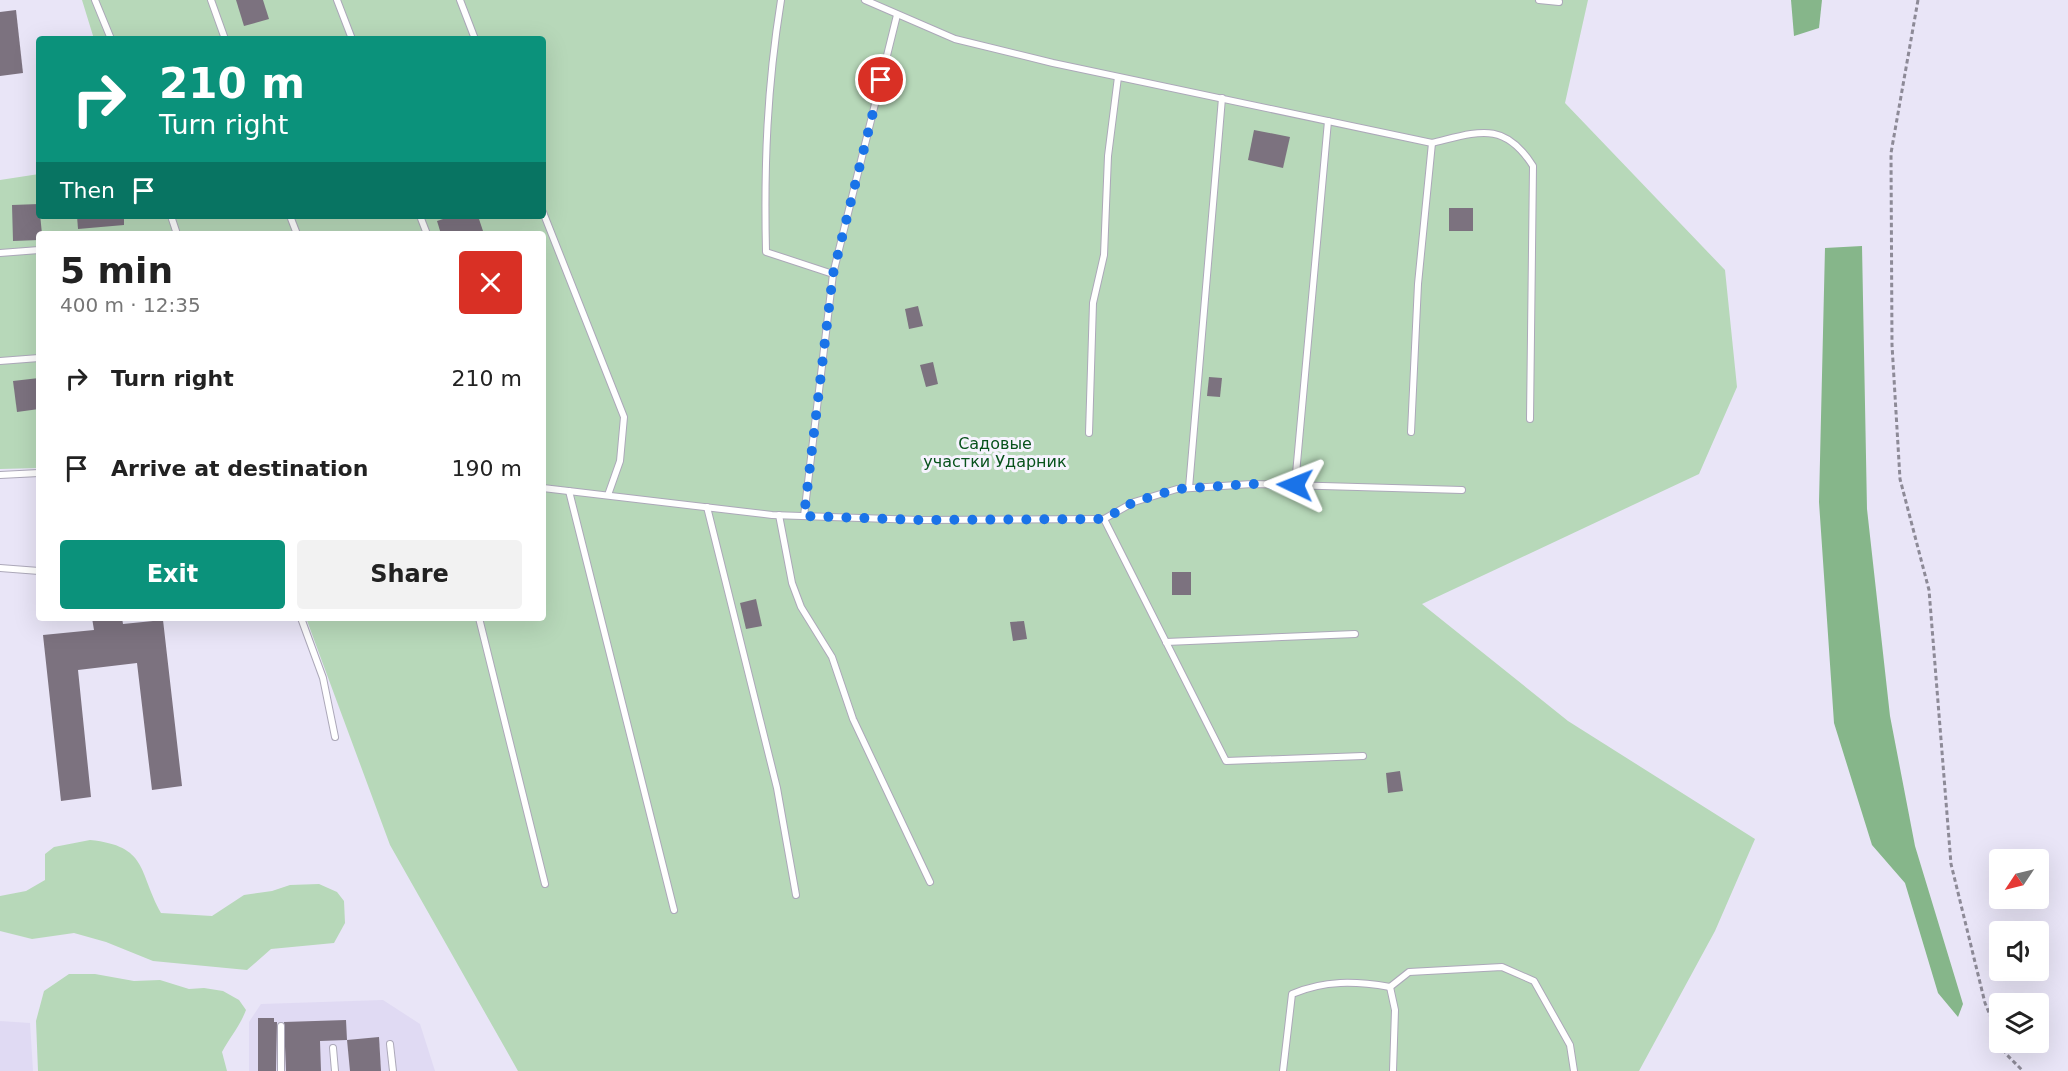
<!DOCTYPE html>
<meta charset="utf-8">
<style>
:root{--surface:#fff;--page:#f2f2f2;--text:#222;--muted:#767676;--accent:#0b927b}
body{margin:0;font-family:"DejaVu Sans",sans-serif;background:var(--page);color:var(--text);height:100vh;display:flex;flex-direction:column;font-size:22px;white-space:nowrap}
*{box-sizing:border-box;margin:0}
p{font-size:20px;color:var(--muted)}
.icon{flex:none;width:33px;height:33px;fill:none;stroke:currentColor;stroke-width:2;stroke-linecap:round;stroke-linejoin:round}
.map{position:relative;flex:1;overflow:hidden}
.sheet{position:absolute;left:36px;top:231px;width:510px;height:390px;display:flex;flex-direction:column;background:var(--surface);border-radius:6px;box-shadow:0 6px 24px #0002}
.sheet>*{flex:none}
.banner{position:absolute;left:36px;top:36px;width:510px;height:183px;border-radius:6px;box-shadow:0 6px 24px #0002;background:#0b927b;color:#fff;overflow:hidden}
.needle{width:39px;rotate:235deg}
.tools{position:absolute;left:1989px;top:849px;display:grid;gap:12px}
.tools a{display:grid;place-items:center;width:60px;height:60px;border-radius:6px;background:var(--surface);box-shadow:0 6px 24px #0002;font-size:30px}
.pin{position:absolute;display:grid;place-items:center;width:51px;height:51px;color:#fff;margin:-26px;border:3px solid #fff;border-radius:50%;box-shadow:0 2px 6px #0007}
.me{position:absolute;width:66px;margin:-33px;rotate:272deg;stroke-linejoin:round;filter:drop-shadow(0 0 4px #0008)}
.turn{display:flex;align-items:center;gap:21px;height:126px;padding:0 24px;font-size:27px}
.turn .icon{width:78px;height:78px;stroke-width:2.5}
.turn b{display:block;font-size:42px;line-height:51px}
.then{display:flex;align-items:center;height:57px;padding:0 24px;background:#0003;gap:12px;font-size:22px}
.round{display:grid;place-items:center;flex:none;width:63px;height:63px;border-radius:6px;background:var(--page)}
.head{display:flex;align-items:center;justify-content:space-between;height:102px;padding:0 24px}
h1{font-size:36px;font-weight:700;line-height:45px}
.button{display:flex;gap:12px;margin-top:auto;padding:12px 24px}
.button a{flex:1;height:69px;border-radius:6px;background:var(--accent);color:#fff;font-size:24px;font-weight:700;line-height:69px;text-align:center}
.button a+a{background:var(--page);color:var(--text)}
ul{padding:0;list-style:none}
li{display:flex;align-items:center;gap:18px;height:90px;padding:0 24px}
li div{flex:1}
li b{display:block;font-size:22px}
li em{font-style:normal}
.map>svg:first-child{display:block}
.built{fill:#e0daf3}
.green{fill:#b7d8b9}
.forest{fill:#86b68a}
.building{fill:#7c727f}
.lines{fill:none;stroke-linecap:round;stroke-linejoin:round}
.lane-casing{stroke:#aca8b9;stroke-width:8}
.path{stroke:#8d8a97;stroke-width:3;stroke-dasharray:4.5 3;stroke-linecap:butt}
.lane{stroke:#fff;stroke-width:6}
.route{stroke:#1a73e8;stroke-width:10;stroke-dasharray:0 18}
.labels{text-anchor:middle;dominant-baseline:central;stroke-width:6;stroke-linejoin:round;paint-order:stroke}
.park-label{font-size:16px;fill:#08521c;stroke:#f6f3fe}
</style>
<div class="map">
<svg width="2068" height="1071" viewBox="0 0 2068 1071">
<rect width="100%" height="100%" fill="#e9e5f7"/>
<g class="built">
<path d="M383 1000 420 1024 435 1071H249V1022L261 1004Z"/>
<path d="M0 1021 30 1023 33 1071H0Z"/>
</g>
<g class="green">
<path d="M82 0H1588L1565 103 1725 270 1737 387 1699 474 1422 604 1568 721 1755 839 1715 931 1639 1071H518L390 845 306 618H543V234H39V468L0 469V180L39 174V216H543V39H94Z"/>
<path d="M90 840C148 846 138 871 161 913L212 916 244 895 272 891 290 885 319 884 337 892 344 901 345 923 334 943 271 949 247 970 153 961 106 942 74 933 32 939 0 931V896L26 891 45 880V854L54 847Z"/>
<path d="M69 974H95L134 981 160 980 189 989 204 988 223 991 239 1000 246 1010C240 1026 230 1037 222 1052L227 1071H38L36 1021 44 991Z"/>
</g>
<g class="forest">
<path d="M1791 0H1822L1819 28 1794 36Z"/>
<path d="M1862 246 1867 509 1890 716 1915 846 1963 1004 1958 1017 1938 993 1905 883 1872 845 1834 723 1819 502 1825 248Z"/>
</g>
<g class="building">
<path d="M236 0H263L269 19 244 26Z"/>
<path d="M16 10 23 73 0 76V12Z"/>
<path d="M1254 130 1290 137 1283 168 1248 160Z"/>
<path d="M39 204 42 234H39V240L13 241 12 205Z"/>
<rect x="1449" y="208" width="24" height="23"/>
<path d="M77 216H124V225L78 229Z"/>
<path d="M452 216H478L484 234H441L437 221Z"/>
<path d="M918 306 923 326 909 329 905 309Z"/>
<path d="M933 362 938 384 926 387 920 365Z"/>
<path d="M1209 377 1222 378 1220 397 1207 396Z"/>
<path d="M39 378V409L17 412 13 381Z"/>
<rect x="1172" y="572" width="19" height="23"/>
<path d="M756 599 762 626 746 629 740 603Z"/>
<path d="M92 618H122L123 624 163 620 182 786 152 790 137 663 78 670 91 797 61 801 43 635 94 630Z"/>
<path d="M1024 621 1027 639 1013 641 1010 622Z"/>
<path d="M1400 771 1403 791 1388 793 1386 773Z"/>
<path d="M258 1018H274V1022H277L276 1071H258Z"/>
<path d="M346 1020 347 1040 320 1041 321 1071H286L284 1022Z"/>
<path d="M379 1037 381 1071H350L347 1040Z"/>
</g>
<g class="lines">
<g class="lane-casing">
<g id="lane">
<path d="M95 0 111 39"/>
<path d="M211 0 225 39"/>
<path d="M337 0 352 39"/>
<path d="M460 0 475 39"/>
<path d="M781 0C767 87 764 164 766 252L833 274"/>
<path d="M865 0 955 39 1053 63 1432 143C1478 132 1504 120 1533 166L1530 419"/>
<path d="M1539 0 1559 2"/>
<path d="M543 212 624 417 620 461 608 495"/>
<path d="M171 216 177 234"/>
<path d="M290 216 297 234"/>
<path d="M420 216 427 234"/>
<path d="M0 253 39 250"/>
<path d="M0 361 39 358"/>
<path d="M1411 432 1418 284 1432 143"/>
<path d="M1089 433 1093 303 1104 255 1108 156 1118 77"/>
<path d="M0 475 39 473"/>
<path d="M1295 485 1328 121"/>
<path d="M543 488 772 515 919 520 1104 519 1226 761 1363 756"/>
<path d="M1189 488 1222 98"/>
<path d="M569 491 674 910"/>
<path d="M707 507 777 788 796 895"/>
<path d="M779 515 792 583 801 607 832 657 853 719 930 882"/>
<path d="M804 516 833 274 897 15"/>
<path d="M1104 519 1134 502 1177 489 1252 484 1462 490"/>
<path d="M0 568 39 571"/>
<path d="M301 618 323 678 335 737"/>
<path d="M479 618 545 884"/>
<path d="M1166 642 1355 634"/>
<path d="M1390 987 1395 1010 1393 1071"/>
<path d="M390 1044 393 1071"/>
<path d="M333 1048 335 1071"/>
<path d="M281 1071V1026"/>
<path d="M1283 1071 1292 994C1325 980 1355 981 1390 987L1409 972 1502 967 1534 981 1570 1045 1574 1071"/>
</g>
</g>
<g class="path">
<path d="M1918 0 1891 153 1892 345 1900 479 1929 590 1951 864 1985 1003 2000 1039"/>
<path d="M2001 1042 2006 1054 2023 1071"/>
</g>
<use href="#lane" class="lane"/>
</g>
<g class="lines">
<path class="route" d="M881 80 833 274 804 516 919 520 1104 519 1134 502 1177 489 1252 484 1295 485"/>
</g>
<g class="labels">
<g class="park-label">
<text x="995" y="443">Садовые<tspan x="995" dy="18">участки Ударник</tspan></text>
</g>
</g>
</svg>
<div class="tools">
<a><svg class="needle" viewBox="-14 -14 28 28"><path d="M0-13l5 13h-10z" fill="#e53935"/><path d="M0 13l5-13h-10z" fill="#767676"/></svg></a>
<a><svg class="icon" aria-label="sound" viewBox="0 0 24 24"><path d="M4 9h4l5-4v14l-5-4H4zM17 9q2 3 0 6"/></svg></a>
<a><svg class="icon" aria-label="layers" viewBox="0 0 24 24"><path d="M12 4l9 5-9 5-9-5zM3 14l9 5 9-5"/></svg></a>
</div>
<div class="pin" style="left:881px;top:80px;background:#d93025"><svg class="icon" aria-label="arrive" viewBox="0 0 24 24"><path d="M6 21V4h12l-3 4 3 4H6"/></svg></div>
<svg class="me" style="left:1295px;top:485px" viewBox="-20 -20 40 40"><path d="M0-17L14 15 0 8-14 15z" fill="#1a73e8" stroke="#fff" stroke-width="4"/></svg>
<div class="banner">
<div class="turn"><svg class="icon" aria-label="right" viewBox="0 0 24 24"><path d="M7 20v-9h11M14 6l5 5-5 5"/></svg><div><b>210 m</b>Turn right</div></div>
<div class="then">Then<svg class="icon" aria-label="arrive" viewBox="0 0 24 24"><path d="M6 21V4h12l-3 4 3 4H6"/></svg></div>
</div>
<section class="sheet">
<div class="head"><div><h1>5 min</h1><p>400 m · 12:35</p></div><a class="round" style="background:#d93025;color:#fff"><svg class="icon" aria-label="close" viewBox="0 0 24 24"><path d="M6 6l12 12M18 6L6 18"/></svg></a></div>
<ul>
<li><svg class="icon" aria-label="right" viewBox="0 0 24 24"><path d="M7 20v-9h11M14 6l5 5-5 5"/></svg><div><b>Turn right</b></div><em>210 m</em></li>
<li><svg class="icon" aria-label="arrive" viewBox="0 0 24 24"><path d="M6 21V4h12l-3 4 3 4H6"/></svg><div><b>Arrive at destination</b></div><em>190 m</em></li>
</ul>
<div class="button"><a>Exit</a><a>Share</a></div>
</section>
</div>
